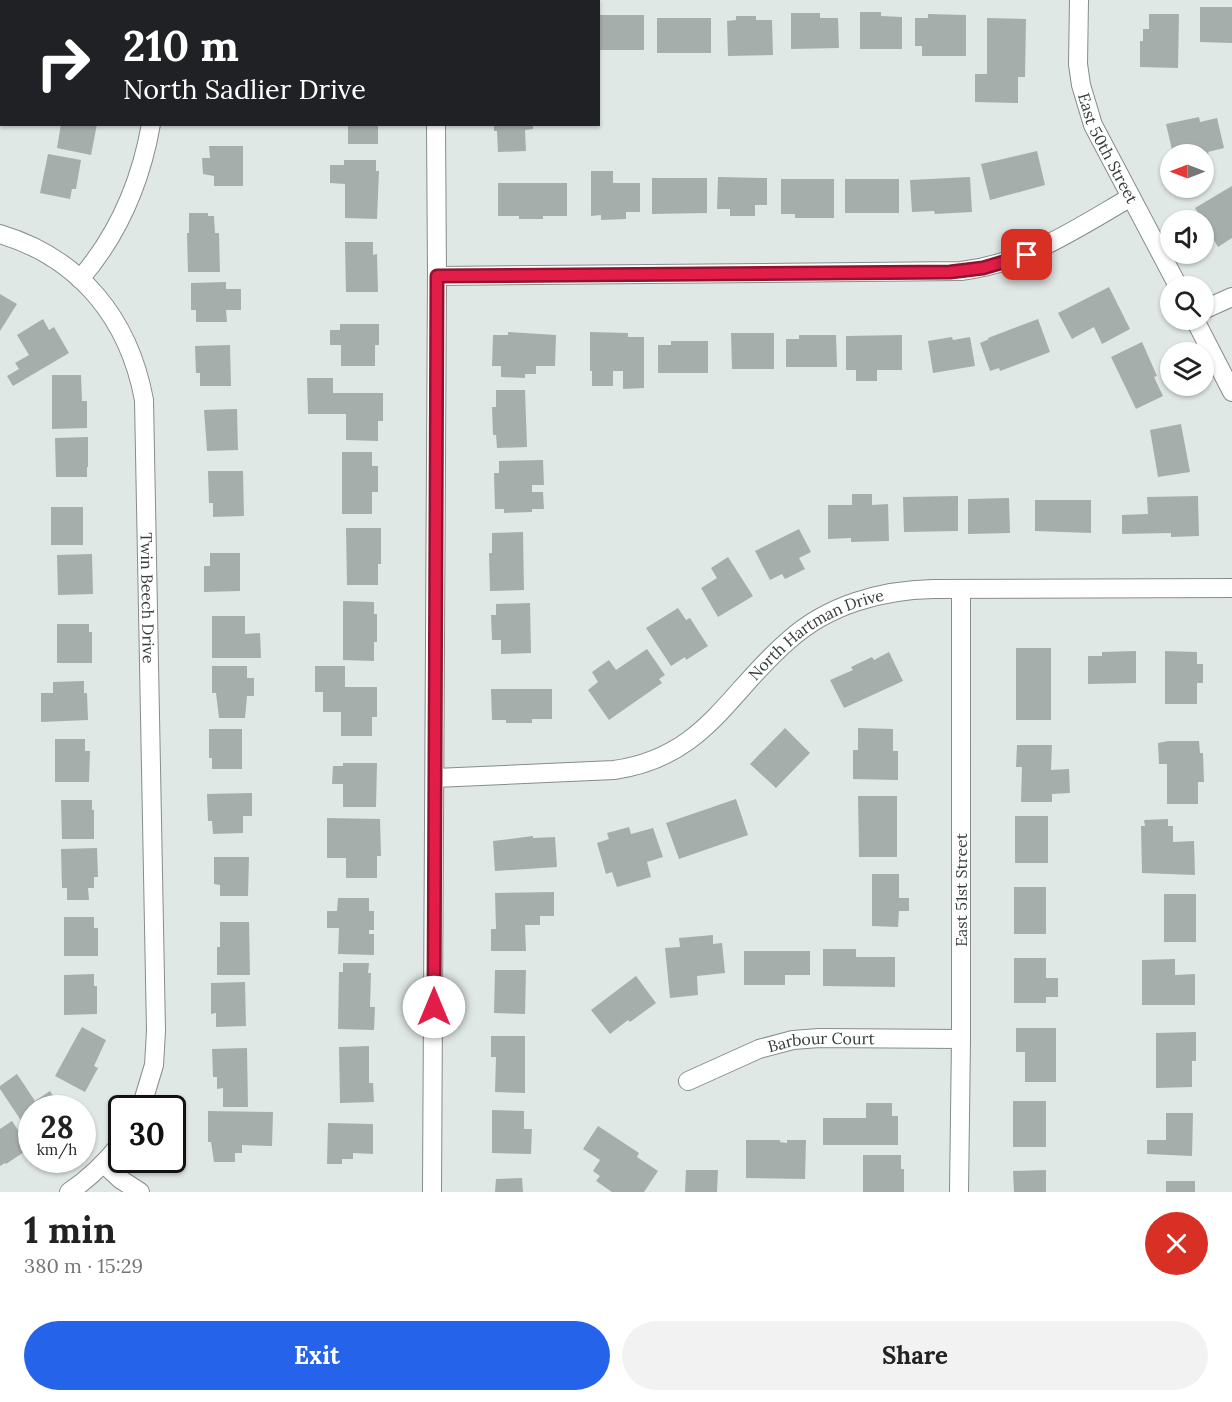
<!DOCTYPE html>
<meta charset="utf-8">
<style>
:root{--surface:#fff;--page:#f2f2f2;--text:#222;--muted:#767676;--accent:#2563eb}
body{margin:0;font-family:Lora,serif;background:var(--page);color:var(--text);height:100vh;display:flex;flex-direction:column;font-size:22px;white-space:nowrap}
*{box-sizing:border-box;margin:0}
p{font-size:20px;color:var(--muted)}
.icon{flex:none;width:33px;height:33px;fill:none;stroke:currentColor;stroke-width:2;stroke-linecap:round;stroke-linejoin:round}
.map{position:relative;height:1192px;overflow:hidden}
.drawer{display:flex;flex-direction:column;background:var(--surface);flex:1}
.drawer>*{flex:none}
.hud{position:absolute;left:0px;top:0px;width:600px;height:126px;box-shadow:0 2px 4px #0004;background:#202124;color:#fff;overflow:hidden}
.needle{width:39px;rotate:270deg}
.fabs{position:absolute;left:1160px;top:144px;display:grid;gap:12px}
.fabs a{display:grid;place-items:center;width:54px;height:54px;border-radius:50%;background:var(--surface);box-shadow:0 2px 4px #0004;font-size:30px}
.speed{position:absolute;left:18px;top:1095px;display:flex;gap:12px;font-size:30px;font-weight:700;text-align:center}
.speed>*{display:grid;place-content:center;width:78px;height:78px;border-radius:50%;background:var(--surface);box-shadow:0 2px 4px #0004;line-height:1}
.speed small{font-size:15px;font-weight:400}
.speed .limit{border:3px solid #111;border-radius:9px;background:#fff;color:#111}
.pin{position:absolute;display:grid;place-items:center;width:51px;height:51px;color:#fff;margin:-26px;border-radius:12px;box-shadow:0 3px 9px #0006}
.me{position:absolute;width:66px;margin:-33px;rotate:0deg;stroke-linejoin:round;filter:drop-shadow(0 0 4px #0008)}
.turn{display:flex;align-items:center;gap:21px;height:126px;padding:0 24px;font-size:27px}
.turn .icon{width:78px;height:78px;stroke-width:2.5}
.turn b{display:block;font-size:42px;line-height:51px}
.round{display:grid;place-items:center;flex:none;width:63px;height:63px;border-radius:32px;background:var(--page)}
.overview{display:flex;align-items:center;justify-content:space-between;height:102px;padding:0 24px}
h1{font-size:36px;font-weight:700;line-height:45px}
.action{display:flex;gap:12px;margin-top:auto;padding:12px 24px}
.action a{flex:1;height:69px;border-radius:36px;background:var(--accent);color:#fff;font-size:24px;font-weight:700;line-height:69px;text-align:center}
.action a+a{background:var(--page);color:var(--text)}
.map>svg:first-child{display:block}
.building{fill:#a6aeab}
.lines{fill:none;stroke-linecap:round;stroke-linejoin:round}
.minor-casing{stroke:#868d8b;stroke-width:20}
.minor{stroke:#fff;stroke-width:18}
.route-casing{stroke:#92132f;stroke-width:15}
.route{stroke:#e11d48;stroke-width:10}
.labels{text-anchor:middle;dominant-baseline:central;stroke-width:4.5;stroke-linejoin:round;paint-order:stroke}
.street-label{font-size:16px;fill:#393c3b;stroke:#fff}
</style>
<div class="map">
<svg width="1232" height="1192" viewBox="0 0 1232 1192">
<rect width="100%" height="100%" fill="#e0e8e5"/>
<g class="building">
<path d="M1200 7H1232V43L1200 42Z"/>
<path d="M860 12H881V16L902 17V49H860Z"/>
<path d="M791 13H820V18H838L839 48 791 49Z"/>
<path d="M928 14 966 15V56H922V46H915V18H928Z"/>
<path d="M1149 14H1179L1178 68 1140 67V41H1143V29H1149Z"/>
<rect x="598" y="15" width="46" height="35"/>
<path d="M736 16H756V20H772L773 55 728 56 727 21 736 20Z"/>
<rect x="657" y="18" width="54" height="35"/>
<path d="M987 18 1026 19 1025 77H1018V103L975 102V74H987Z"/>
<path d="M1199 117 1200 122 1217 118 1224 148 1208 152 1213 174 1203 177V154H1173L1166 124Z"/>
<path d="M61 124H97L91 155 57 148Z"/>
<rect x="348" y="124" width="30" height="20"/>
<path d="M494 124H533V129L525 130 526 151 498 152 497 131H494Z"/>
<path d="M209 146H243V186H214V176L203 174 202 158H210Z"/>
<path d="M1037 151 1045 185 990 200 981 164Z"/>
<path d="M48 154 81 160 76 189H72L70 199 40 193Z"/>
<path d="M344 160H376V171H379L377 219 345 218V184L330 183V165H344Z"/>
<path d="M591 171H613V183H640V212H626V219L601 220V215L591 216Z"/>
<path d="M718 177 767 178V205H755V216H730V209H717Z"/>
<path d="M970 177 972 212 935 214 934 211 912 212 910 180Z"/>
<path d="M652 178H707V213L652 214Z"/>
<path d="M781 179H834V218H795V214H781Z"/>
<rect x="845" y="179" width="54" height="34"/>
<path d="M498 183H567V216H543V219H519V216H498Z"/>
<path d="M1232 186V238L1218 247 1195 208Z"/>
<path d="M189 213H208V216H214L215 233H219L220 272H188L187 233H189Z"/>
<path d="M345 242H373V255L377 254 378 292H346Z"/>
<path d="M226 282V289H241V310H226L227 322H196V310H191V283Z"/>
<path d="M1109 287 1130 329 1102 344 1094 327 1072 339 1058 313Z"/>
<path d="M0 294 17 304 0 331Z"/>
<path d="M43 319 49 330 54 327 69 353 13 386 7 376 19 369 15 363 29 355 17 335Z"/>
<path d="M1038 319 1050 352 1000 371 999 368 990 371 980 343 989 339 988 338Z"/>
<path d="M340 324H379V345H375V366H341V345H330V330H340Z"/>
<path d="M508 332 556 335 555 366H536V374H525V378L501 377V366H492L493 335H508Z"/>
<path d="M590 332 628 333V337H644V388L623 389V371H613V386H592V371H590Z"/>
<path d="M731 333H774V369H732Z"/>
<path d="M799 335H836L837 367H786V339H799Z"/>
<path d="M902 335V370H877V381H856V370H846V336Z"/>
<path d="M952 337 953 340 970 337 975 366 933 373 928 341Z"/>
<path d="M671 341H708V373H658V345H671Z"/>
<path d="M1142 342 1157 376 1154 377 1163 396 1136 409 1111 357Z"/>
<path d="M230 345 231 386H200V373H196L195 346Z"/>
<path d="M52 375H81L82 401H87V428L52 429Z"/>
<path d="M307 378H333V393H383V421H378V441L346 440V414H308Z"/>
<path d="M496 390H525L527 447 497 448 496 435H493L492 407H496Z"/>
<path d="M237 409 238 450 207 451 204 410Z"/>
<path d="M1181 424 1190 472 1158 477 1150 430Z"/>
<path d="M88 437V467H87V477H56L55 438Z"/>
<path d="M342 452H372V466H378V492H372V514H342Z"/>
<path d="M543 460 544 485H532V492H543L544 509H532V512L504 513V509H495L494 473H499V461Z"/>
<path d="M208 471H243L244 516 213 517V503H209Z"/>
<path d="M852 494H872V505L888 504 889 541 851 542V538L828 539V505H852Z"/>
<path d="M958 496V531L904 532 903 497Z"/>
<path d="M1198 496 1199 536 1171 537V533L1122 534V515L1148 514 1147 497Z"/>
<path d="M1009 498 1010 533 968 534V499Z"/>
<path d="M1035 500H1091V533L1035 531Z"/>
<rect x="51" y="507" width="32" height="38"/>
<path d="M346 528H381V564H378V585H347Z"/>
<path d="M799 529 811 552 799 558 805 569 785 579 782 574 770 580 755 551Z"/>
<path d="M523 532 524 590 490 591 489 553H492V533Z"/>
<path d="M210 553H240V591L204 592V566H210Z"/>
<path d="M92 554 93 594 58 595 57 555Z"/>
<path d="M728 557 753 596 718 617 701 588 717 578 711 568Z"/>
<path d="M343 601 374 602V614H377V642H374V661L343 660Z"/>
<path d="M530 603 531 653 501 654V640H492L491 615H496V604Z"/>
<path d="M678 608 686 620 690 618 708 646 686 660 685 657 671 666 646 628Z"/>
<path d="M212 616H245V634L260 633 261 658H212Z"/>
<path d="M57 624H89V632H92V663H57Z"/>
<rect x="1016" y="648" width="35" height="72"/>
<path d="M647 649 665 675 659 679 662 683 609 720 588 690 598 682 592 672 609 660 616 670Z"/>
<path d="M1136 651V683L1088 684V656H1102V652Z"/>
<path d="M1165 651 1197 652V664H1203V683H1197V704H1165Z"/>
<path d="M889 652 903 681 844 708 830 680 853 670 851 667 872 657 874 660Z"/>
<path d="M212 666H247V678H254V696H247L245 718H219L216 693H212Z"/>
<path d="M315 666H345V687H377V717H372V736H341V712H323V692H315Z"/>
<path d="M84 681V693H87L88 720 41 722V693H53V682Z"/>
<path d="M491 689H552V719H532V723H506V720H492Z"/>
<path d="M785 728 810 753 776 788 750 764Z"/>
<path d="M858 728 893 729V751H898V780L853 779V750H858Z"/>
<path d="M209 729H242V769H212V758H209Z"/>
<path d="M55 739H85V751H90L89 782H55Z"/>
<path d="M1168 741H1199L1200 753H1203L1204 782H1198V804H1167V764H1159L1158 743Z"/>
<path d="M1017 745H1052L1051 770 1069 769 1070 793 1052 794V802H1021L1022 767H1016Z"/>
<path d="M343 763H377L376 807H343V784H332L333 766H343Z"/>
<path d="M252 793V816H243V833L213 834 212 821H208L207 794Z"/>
<path d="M858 796H897V857H859Z"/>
<path d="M736 799 748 835 679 859 666 823Z"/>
<path d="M61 800H92V810H94V839H62Z"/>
<rect x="1015" y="816" width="33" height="47"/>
<path d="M327 818 380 819 381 856H377V878H346V858H327Z"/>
<path d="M1168 819V826H1173V842L1194 841 1195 875 1142 873 1141 826H1145L1144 820Z"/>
<path d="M629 827 631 834 653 828 663 857 647 862 651 877 617 887 612 872 606 874 597 843 609 839 607 833Z"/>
<path d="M533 836V838L555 837 557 867 495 871 493 841Z"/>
<path d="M97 848 98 877H94V888H88L89 900H67V888H62L61 849Z"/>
<path d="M214 857H249L248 896H220V885L214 884Z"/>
<path d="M872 874H899V898H909V911H899L898 927 872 926Z"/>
<rect x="1014" y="887" width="32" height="47"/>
<path d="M554 892V916H540V925H525L526 951H491V929H496L495 893Z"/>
<rect x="1164" y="894" width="32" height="48"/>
<path d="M338 898H369V911H374V930H369V934H374V955L338 954 339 928H327V911H337Z"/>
<path d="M64 917H94V928H98V956H64Z"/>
<path d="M220 922H249L250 975H217V947H220Z"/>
<path d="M713 935V944L722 943 725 973 697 976 698 995 670 998 665 948 680 947 679 938Z"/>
<path d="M823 949H856V957H895V987L823 986Z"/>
<path d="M744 951H810V975H785V985H744Z"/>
<path d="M1014 958H1046V978H1058V997H1046V1003H1014Z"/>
<path d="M1175 959V975L1195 974V1005H1142V960Z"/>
<path d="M343 963H369L368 973H371L370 1007H375L374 1030 338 1029 339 972H343Z"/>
<path d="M495 970H526L525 1014 494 1013Z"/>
<path d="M94 974V986H97V1014L64 1015V975Z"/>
<path d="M636 976 656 1003 630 1022 628 1020 610 1034 591 1010Z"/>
<path d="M245 982 246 1026 216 1027V1013L211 1014V983Z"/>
<path d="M82 1027 106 1040 94 1066 98 1068 85 1092 55 1076Z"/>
<path d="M1016 1028H1056V1082H1025V1052H1016Z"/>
<path d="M1196 1032V1061H1192V1087L1156 1088V1033Z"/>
<path d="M491 1036H525V1093L495 1092 496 1057H491Z"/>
<path d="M369 1046V1083H373L374 1102 340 1103 339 1047Z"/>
<path d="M247 1048 248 1107H223V1088L217 1089V1077H213L212 1049Z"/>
<path d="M17 1074 35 1101 50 1091 61 1108H32V1137L0 1089V1086Z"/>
<rect x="1013" y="1101" width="33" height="46"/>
<path d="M866 1103H892V1116H898V1145H823V1118H866Z"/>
<path d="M492 1110 524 1111V1129H532L531 1154 492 1153Z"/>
<path d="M208 1111 273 1112 272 1146 242 1145V1153H235V1162H214L211 1142H208Z"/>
<path d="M1166 1113H1193L1192 1156 1147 1154V1140H1166Z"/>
<path d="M12 1121 30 1148 6 1164 5 1163 0 1166V1129Z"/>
<path d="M328 1123 373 1124V1154L353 1153V1159H342V1164H327Z"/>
<path d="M598 1126 639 1153 637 1157 658 1171 644 1192H612L596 1181 600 1176 593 1171 600 1160 583 1149Z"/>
<path d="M746 1140H780V1142L787 1143V1140H806L805 1179 746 1178Z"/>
<path d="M863 1155H901V1169H904V1192H863Z"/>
<path d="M686 1170H718L717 1192H685Z"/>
<path d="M1046 1170V1192H1014L1013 1171Z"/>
<path d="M522 1178 523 1192H495L496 1179Z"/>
<rect x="1166" y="1181" width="29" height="11"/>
</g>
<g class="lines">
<g class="minor-casing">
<g id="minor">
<path d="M153 0V2"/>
<path d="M435 0V2"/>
<path id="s1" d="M1079 0 1078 64 1081 85 1093 125 1178 286"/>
<path id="s2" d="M0 234C80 258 129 319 144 400L156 1031 154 1065 141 1108"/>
<path d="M437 276 961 271C1027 263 1074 230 1131 197"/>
<path d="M80 279C118 235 141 181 151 124"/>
<path d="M1203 310 1232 297"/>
<path d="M1195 320 1232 392"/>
<path id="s3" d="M435 778 614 770C705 757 727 693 789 640 828 605 881 590 933 589L1232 588"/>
<path id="s4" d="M688 1081 759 1049 793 1040 819 1038 961 1039"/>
<path d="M104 1164 120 1179 140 1192"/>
<path d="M69 1192C90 1178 106 1162 122 1142"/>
<path d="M432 1192 437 276 436 124"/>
<path d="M959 1192 961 1039V589"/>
</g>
</g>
<use href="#minor" class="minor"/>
</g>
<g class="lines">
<g class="route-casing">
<path id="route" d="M434 1007 437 276 950 272 983 268 1027 255"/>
</g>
<use href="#route" class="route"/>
</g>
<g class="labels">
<g class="street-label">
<text stroke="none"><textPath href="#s1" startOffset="154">East 50th Street</textPath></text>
<text stroke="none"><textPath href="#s2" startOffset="430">Twin Beech Drive</textPath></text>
<text stroke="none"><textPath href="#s3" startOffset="429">North Hartman Drive</textPath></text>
<text transform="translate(961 890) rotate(-90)">East 51st Street</text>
<text stroke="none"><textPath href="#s4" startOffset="141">Barbour Court</textPath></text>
</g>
</g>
</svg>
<div class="fabs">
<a><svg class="needle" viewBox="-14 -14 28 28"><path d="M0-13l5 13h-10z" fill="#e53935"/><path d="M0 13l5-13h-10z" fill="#767676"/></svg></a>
<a><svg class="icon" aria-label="sound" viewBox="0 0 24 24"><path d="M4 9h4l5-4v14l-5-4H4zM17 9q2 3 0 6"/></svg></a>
<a><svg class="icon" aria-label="search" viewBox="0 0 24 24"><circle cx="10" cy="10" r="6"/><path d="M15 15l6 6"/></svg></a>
<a><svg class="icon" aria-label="layers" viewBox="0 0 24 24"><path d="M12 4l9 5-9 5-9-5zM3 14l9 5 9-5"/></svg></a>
</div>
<div class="speed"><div>28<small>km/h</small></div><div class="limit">30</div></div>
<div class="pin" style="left:1027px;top:255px;background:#d93025"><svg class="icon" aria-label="arrive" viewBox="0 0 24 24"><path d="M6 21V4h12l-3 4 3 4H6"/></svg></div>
<svg class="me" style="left:434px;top:1007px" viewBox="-20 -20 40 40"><circle r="19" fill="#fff"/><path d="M0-13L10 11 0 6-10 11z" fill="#e11d48"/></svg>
<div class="hud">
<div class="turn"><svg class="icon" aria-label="right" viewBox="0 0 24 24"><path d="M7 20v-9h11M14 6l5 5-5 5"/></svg><div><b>210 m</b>North Sadlier Drive</div></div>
</div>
</div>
<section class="drawer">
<div class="overview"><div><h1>1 min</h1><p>380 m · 15:29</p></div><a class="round" style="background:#d93025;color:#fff"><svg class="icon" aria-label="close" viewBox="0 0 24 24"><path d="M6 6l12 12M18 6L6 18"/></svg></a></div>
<div class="action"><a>Exit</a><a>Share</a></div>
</section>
